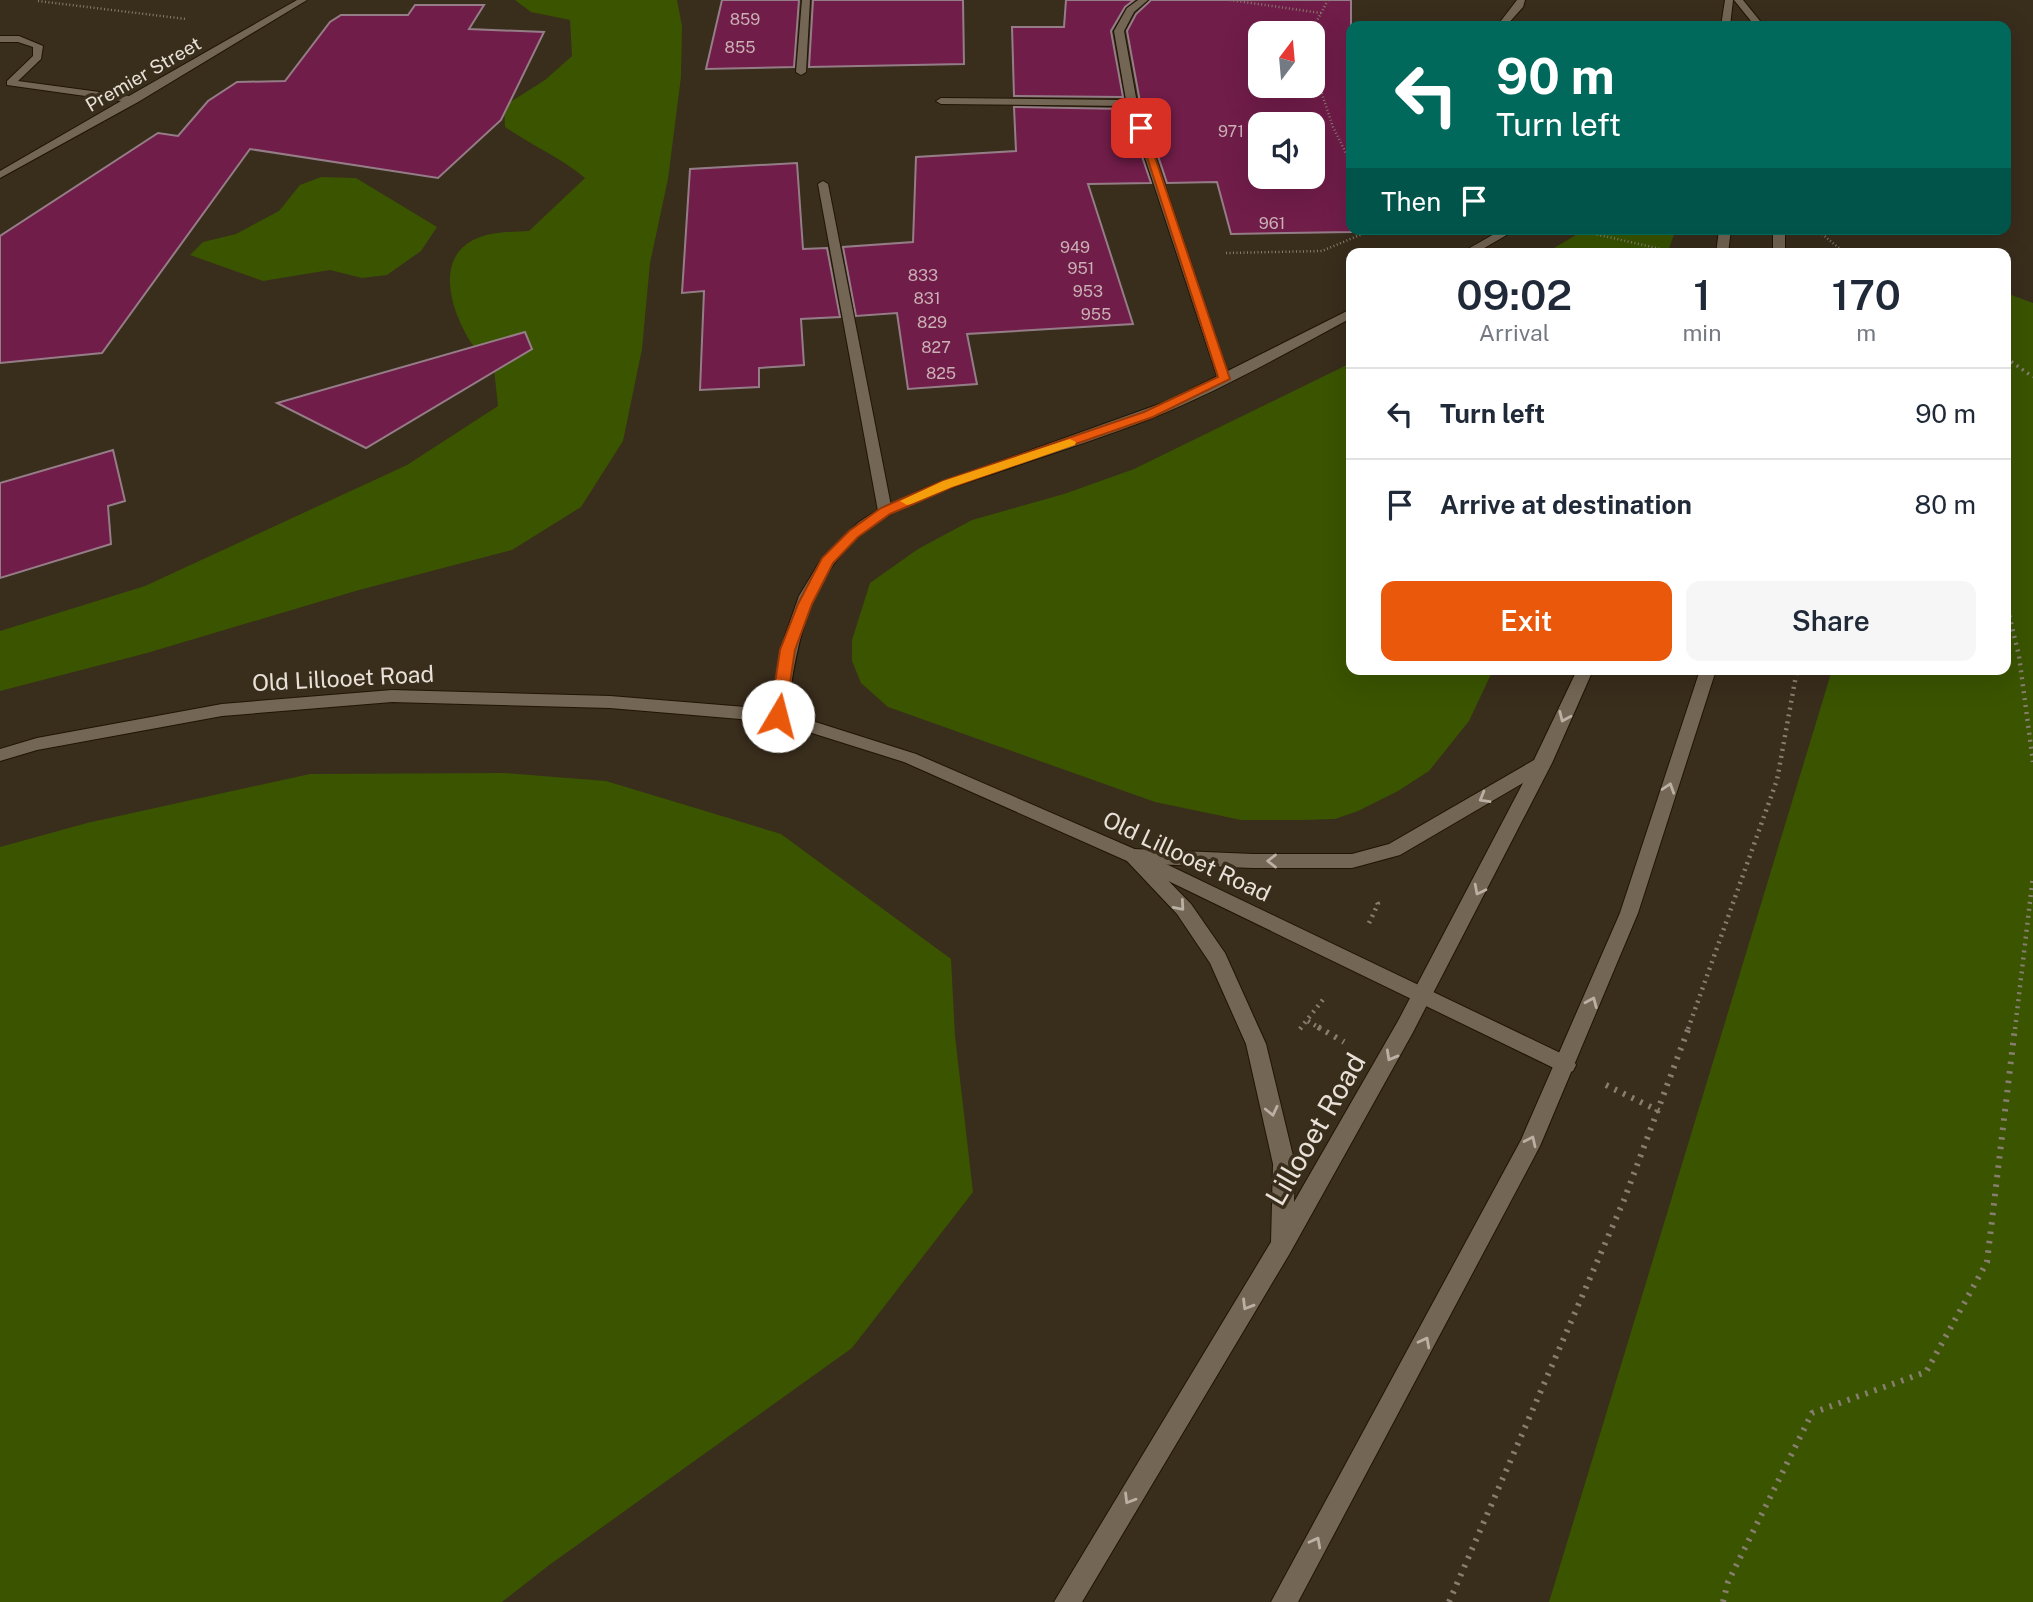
<!DOCTYPE html>
<style>
:root{--surface:#fff;--page:#f6f6f7;--text:#1f2937;--muted:#747a83;--line:#e0e1e3;--accent:#ea580c}
body{margin:0;font-family:"Public Sans",sans-serif;background:var(--page);color:var(--text);height:100vh;display:flex;flex-direction:column;font-size:26px;white-space:nowrap}
*{box-sizing:border-box;margin:0}
p{font-size:23px;color:var(--muted)}
.icon{flex:none;width:38px;height:38px;fill:none;stroke:currentColor;stroke-width:2;stroke-linecap:round;stroke-linejoin:round}
.map{position:relative;flex:1;overflow:hidden}
.panel{position:absolute;left:1346px;top:248px;width:665px;height:427px;display:flex;flex-direction:column;background:var(--surface);border-radius:14px;box-shadow:0 7px 28px #0002}
.panel>*{flex:none}
.hud{position:absolute;left:1346px;top:21px;width:665px;height:214px;border-radius:14px;box-shadow:0 7px 28px #0002;background:#00695c;color:#fff;overflow:hidden}
.needle{width:46px;rotate:16deg}
.fabs{position:absolute;left:1248px;top:21px;display:grid;gap:14px}
.fabs a{display:grid;place-items:center;width:77px;height:77px;border-radius:14px;background:var(--surface);box-shadow:0 7px 28px #0002;font-size:35px}
.pin{position:absolute;display:grid;place-items:center;width:60px;height:60px;color:#fff;margin:-30px;border-radius:14px;box-shadow:0 4px 10px #0006}
.me{position:absolute;width:77px;margin:-38px;rotate:8deg;stroke-linejoin:round;filter:drop-shadow(0 0 5px #0008)}
.turn{display:flex;align-items:center;gap:24px;height:147px;padding:0 35px;font-size:32px}
.turn .icon{width:91px;height:91px;stroke-width:2.5}
.turn b{display:block;font-size:49px;line-height:60px}
.then{display:flex;align-items:center;height:66px;padding:0 35px;background:#0003;gap:14px;font-size:26px}
.eta{display:flex;justify-content:space-evenly;align-items:center;height:119px;text-align:center}
.eta b{font-size:42px;font-weight:600;line-height:49px}
.action{display:flex;gap:14px;margin-top:auto;padding:14px 35px}
.action a{flex:1;height:80px;border-radius:14px;background:var(--accent);color:#fff;font-size:28px;font-weight:600;line-height:80px;text-align:center}
.action a+a{background:var(--page);color:var(--text)}
ul{padding:0;list-style:none}
li{display:flex;align-items:center;gap:21px;height:91px;padding:0 35px;border-top:2px solid var(--line)}
li div{flex:1}
li b{display:block;font-size:26px}
li em{font-style:normal}
.map>svg:first-child{display:block}
.green{fill:#3a5400}
.building{fill:#701d49;stroke:#957d87;stroke-width:2;fill-rule:evenodd}
.lines{fill:none;stroke-linecap:round;stroke-linejoin:round}
.service-casing{stroke:#201505;stroke-width:2}
.minor-casing{stroke:#201505;stroke-width:2}
.tertiary-casing{stroke:#201505;stroke-width:2}
.path-far3{stroke:#887e70;stroke-width:2.5;stroke-dasharray:1 2.5;stroke-linecap:butt}
.path-far2{stroke:#887e70;stroke-width:3.5;stroke-dasharray:2 4.5;stroke-linecap:butt}
.path-far1{stroke:#887e70;stroke-width:4.5;stroke-dasharray:2 5;stroke-linecap:butt}
.path{stroke:#887e70;stroke-width:6;stroke-dasharray:2.5 7;stroke-linecap:butt}
.service{fill:#746654;fill-rule:evenodd}
.minor{fill:#746654;fill-rule:evenodd}
.tertiary{fill:#746654;fill-rule:evenodd}
.oneway{stroke:#bab0a3}
.route{fill:#ea580c;stroke:#983908;stroke-width:2}
.slow{fill:#f59e0b}
.labels{text-anchor:middle;dominant-baseline:central;stroke-width:7;stroke-linejoin:round;paint-order:stroke}
.far-number-label{font-size:16px;fill:#cbb0b4}
.far-street-label{font-size:19px;fill:#e9e1d7;stroke:#392d1c}
.street-label{font-size:23px;fill:#e9e1d7;stroke:#392d1c}
.near-street-label{font-size:28px;fill:#e9e1d7;stroke:#392d1c}
</style>
<div class="map">
<svg width="2033" height="1602" viewBox="0 0 2033 1602">
<rect width="100%" height="100%" fill="#392d1c"/>
<g class="green">
<path d="M515 0H677L682 26 681 77 668 179 650 263 642 349 623 441 581 507 512 550 359 590 147 653 0 691V631L145 586 407 465 498 406 493 360C486 356 476 351 472 344 456 320 437 273 462 248 480 231 506 232 529 231L585 178C560 157 532 146 505 127L504 106 545 80 572 56 570 20 531 12Z"/>
<path d="M321 177 356 178 437 227 421 251 387 275 362 278 330 270 263 281 190 255 203 242 236 234 279 211 300 185Z"/>
<path d="M1586 229H1676L1667 254H1544Z"/>
<path d="M2006 293 2033 303V1602H1549L1832 670H2006Z"/>
<path d="M1351 363V670H1493L1469 721 1429 771 1398 791 1358 811 1335 819 1302 820H1241L1155 802 888 707 861 683 852 661V640L870 583 918 549 972 520 1064 494 1134 469Z"/>
<path d="M504 773 606 781 781 834 951 959 955 1036 973 1192 852 1348 548 1566 502 1602H0V847L87 823 310 774Z"/>
</g>
<g class="building">
<path d="M722 0H799L794 67 706 69Z"/>
<path d="M813 0H963L964 64 809 67Z"/>
<path d="M1066 0H1134L1125 7 1111 31 1123 97 1014 96 1012 27H1064Z"/>
<path d="M1151 0H1351V232L1231 234 1217 182 1167 183 1140 102 1127 31 1136 14ZM1260 33H1312V86H1260ZM1260 124H1312V177H1260Z"/>
<path d="M415 5H484L469 29 544 32 501 120 438 178 250 149 102 353 0 363V236L158 133 178 136 208 101 237 82 285 81 330 22 341 15H408Z"/>
<path d="M1014 107 1126 109 1151 183 1088 184 1133 324 967 334 977 384 908 389 897 313 856 316 843 247 913 242 916 157 1016 151Z"/>
<path d="M797 163 803 249 827 248 840 317 801 319 804 365 759 368V387L700 390 704 291 682 293 690 169Z"/>
<path d="M525 332 532 349 366 448 277 403Z"/>
<path d="M113 450 125 501 108 506 111 544 0 578V483Z"/>
</g>
<g class="lines">
<g class="service-casing">
<g id="service">
<path d="M802 0H810L806 72 801 75 796 72Z"/>
<path d="M1138 0H1148L1134 12 1124 31 1137 103 1230 379 1224 383 1218 379 1128 106 941 104 936 101 941 98 1126 100 1114 31 1127 8Z"/>
<path d="M1517 0H1525L1523 7 1506 26H1497Z"/>
<path d="M823 181 828 184 892 511 885 515 878 511 818 184Z"/>
</g>
</g>
<g class="minor-casing">
<g id="minor">
<path d="M297 0H307L138 102 0 178V171L121 101 7 85V81L33 56V47L18 42H0V36H19L43 46 41 59 18 81 129 96Z"/>
<path d="M1503 229H1517L1474 254H1459Z"/>
<path d="M1351 309V318C1286 353 1221 390 1152 418 1102 438 1049 454 998 472 946 489 886 506 848 547 805 591 795 654 787 713L916 754 1139 851 1573 1059 1576 1065 1573 1071 1566 1074 1127 861 904 762 777 722 610 708 392 702 222 716 37 750 0 761V749L37 738 222 704 392 690 610 696 771 709 785 636 799 596 822 558 859 522 881 508 928 487 1168 401Z"/>
</g>
</g>
<g class="tertiary-casing">
<g id="tertiary">
<path d="M1725 0H1733L1730 26H1721Z"/>
<path d="M1734 0H1743L1764 26H1755Z"/>
<path d="M1719 229H1731L1728 254H1716Z"/>
<rect x="1773" y="229" width="12" height="25"/>
<path d="M1577 670H1593L1552 763 1412 1034 1290 1253 1082 1602H1054L1271 1242 1273 1164 1246 1044 1210 963 1177 914 1127 861 1124 856 1127 851 1133 849 1253 854H1352L1389 844 1534 760ZM1523 783 1398 1021 1294 1202 1295 1164 1266 1044 1225 953 1191 904 1152 864 1253 868H1352L1400 855Z"/>
<path d="M1700 670H1716L1638 913 1540 1146 1298 1602H1271L1521 1140 1620 913Z"/>
</g>
</g>
<g class="path-far3">
<path d="M1230 0 1321 13"/>
<path d="M1328 0 1313 28 1316 76 1333 127 1351 163"/>
<path d="M38 1 186 19"/>
<path d="M1573 229 1674 252"/>
<path d="M1822 234 1846 254"/>
<path d="M1226 253 1322 251 1374 229"/>
</g>
<path class="path-far2" d="M2006 358 2033 377"/>
<g class="path-far1">
<path d="M2006 602 2019 656 2033 762"/>
<path d="M1369 923 1378 904 1376 900"/>
<path d="M1308 1021 1321 1029"/>
<path d="M1300 1029 1325 997"/>
<path d="M1688 1029 1777 780 1797 670"/>
<path d="M2015 1029 2033 876"/>
</g>
<g class="path">
<path d="M1318 1027 1344 1042"/>
<path d="M1606 1085 1659 1111"/>
<path d="M1449 1602 1624 1200 1689 1027"/>
<path d="M1723 1602 1728 1582 1812 1413 1926 1372 1987 1262 2015 1027"/>
</g>
<use href="#service" class="service"/>
<use href="#minor" class="minor"/>
<use href="#tertiary" class="tertiary"/>
</g>
<defs><path id="oneway-chevron" d="M-2-3.5L2.5 0L-2 3.5" fill="none" stroke-width="1.6" stroke-linecap="round" stroke-linejoin="round" transform="scale(1.75)"/></defs>
<g class="oneway">
<use href="#oneway-chevron" transform="translate(1564 717) rotate(114)"/>
<use href="#oneway-chevron" transform="translate(1669 788) rotate(-72)"/>
<use href="#oneway-chevron" transform="translate(1484 798) rotate(150)"/>
<use href="#oneway-chevron" transform="translate(1272 861) rotate(180)"/>
<use href="#oneway-chevron" transform="translate(1479 890) rotate(117)"/>
<use href="#oneway-chevron" transform="translate(1180 906) rotate(49)"/>
<use href="#oneway-chevron" transform="translate(1592 1002) rotate(-67)"/>
<use href="#oneway-chevron" transform="translate(1391 1056) rotate(119)"/>
<use href="#oneway-chevron" transform="translate(1272 1111) rotate(77)"/>
<use href="#oneway-chevron" transform="translate(1531 1141) rotate(-65)"/>
<use href="#oneway-chevron" transform="translate(1247 1305) rotate(121)"/>
<use href="#oneway-chevron" transform="translate(1425 1342) rotate(-62)"/>
<use href="#oneway-chevron" transform="translate(1129 1499) rotate(121)"/>
<use href="#oneway-chevron" transform="translate(1316 1542) rotate(-62)"/>
</g>
<path class="route" d="M1137 126 1145 128 1230 379 1153 417 952 487 911 505 890 514 858 537 833 563 812 604 795 650 785 716 783 720H773L770 716 780 650 798 604 822 558 849 531 881 508 901 499 943 481 1144 412 1218 377Z"/>
<path class="slow" d="M1070 439 1076 442 1075 445 952 487 911 504 907 505 900 501 943 481Z"/>
<g class="labels">
<g class="far-number-label">
<text x="745" y="19">859</text>
<text x="740" y="47">855</text>
<text x="1231" y="131">971</text>
<text x="1272" y="223">961</text>
<text x="1075" y="247">949</text>
<text x="1081" y="268">951</text>
<text x="923" y="275">833</text>
<text x="1088" y="291">953</text>
<text x="927" y="298">831</text>
<text x="1096" y="314">955</text>
<text x="932" y="322">829</text>
<text x="936" y="347">827</text>
<text x="941" y="373">825</text>
</g>
<g class="far-street-label">
<text transform="translate(143 74) rotate(-30)">Premier Street</text>
</g>
<g class="street-label">
<text transform="translate(343 678) rotate(-3)">Old Lillooet Road</text>
<text transform="translate(1187 856) rotate(25)">Old Lillooet Road</text>
</g>
<g class="near-street-label">
<text transform="translate(1315 1129) rotate(-60)">Lillooet Road</text>
</g>
</g>
</svg>
<div class="fabs">
<a><svg class="needle" viewBox="-14 -14 28 28"><path d="M0-13l5 13h-10z" fill="#e53935"/><path d="M0 13l5-13h-10z" fill="#747a83"/></svg></a>
<a><svg class="icon" aria-label="sound" viewBox="0 0 24 24"><path d="M4 9h4l5-4v14l-5-4H4zM17 9q2 3 0 6"/></svg></a>
</div>
<div class="pin" style="left:1141px;top:128px;background:#d93025"><svg class="icon" aria-label="arrive" viewBox="0 0 24 24"><path d="M6 21V4h12l-3 4 3 4H6"/></svg></div>
<svg class="me" style="left:778px;top:716px" viewBox="-20 -20 40 40"><circle r="19" fill="#fff"/><path d="M0-13L10 11 0 6-10 11z" fill="#ea580c"/></svg>
<div class="hud">
<div class="turn"><svg class="icon" aria-label="left" viewBox="0 0 24 24"><path d="M17 20v-9H6M10 6l-5 5 5 5"/></svg><div><b>90 m</b>Turn left</div></div>
<div class="then">Then<svg class="icon" aria-label="arrive" viewBox="0 0 24 24"><path d="M6 21V4h12l-3 4 3 4H6"/></svg></div>
</div>
<section class="panel">
<div class="eta">
<div><b>09:02</b><p>Arrival</p></div>
<div><b>1</b><p>min</p></div>
<div><b>170</b><p>m</p></div>
</div>
<ul>
<li><svg class="icon" aria-label="left" viewBox="0 0 24 24"><path d="M17 20v-9H6M10 6l-5 5 5 5"/></svg><div><b>Turn left</b></div><em>90 m</em></li>
<li><svg class="icon" aria-label="arrive" viewBox="0 0 24 24"><path d="M6 21V4h12l-3 4 3 4H6"/></svg><div><b>Arrive at destination</b></div><em>80 m</em></li>
</ul>
<div class="action"><a>Exit</a><a>Share</a></div>
</section>
</div>
